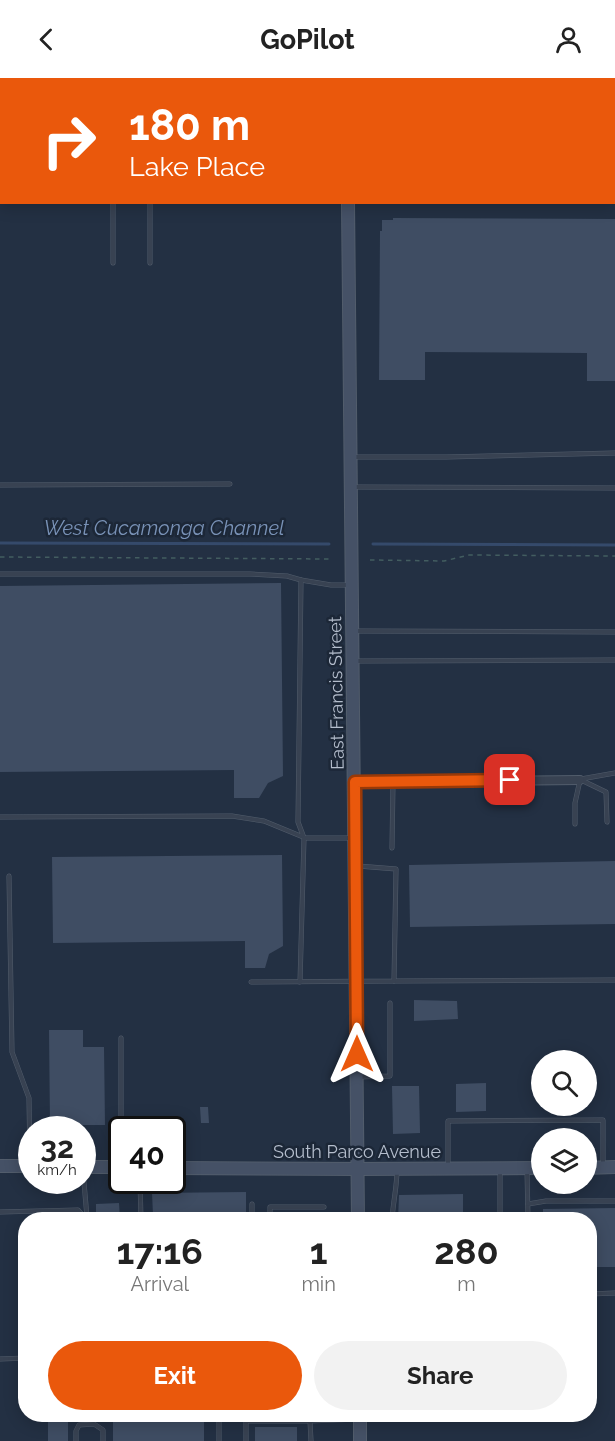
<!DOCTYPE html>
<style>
:root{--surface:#fff;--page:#f2f2f2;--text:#222;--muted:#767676;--accent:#ea580c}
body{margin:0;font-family:Raleway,sans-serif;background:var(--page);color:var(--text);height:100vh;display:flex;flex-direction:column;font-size:22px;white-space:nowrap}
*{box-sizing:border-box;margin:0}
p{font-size:20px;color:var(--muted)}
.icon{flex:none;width:33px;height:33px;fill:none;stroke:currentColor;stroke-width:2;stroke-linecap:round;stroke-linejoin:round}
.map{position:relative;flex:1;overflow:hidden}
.details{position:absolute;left:18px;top:1134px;width:579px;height:210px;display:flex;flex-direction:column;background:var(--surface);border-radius:24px;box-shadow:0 3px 15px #0003}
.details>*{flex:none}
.top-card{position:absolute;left:0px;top:0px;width:615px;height:126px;box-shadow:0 3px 15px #0003;background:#ea580c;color:#fff;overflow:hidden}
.tools{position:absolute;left:531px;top:972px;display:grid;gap:12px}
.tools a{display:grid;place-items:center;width:66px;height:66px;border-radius:50%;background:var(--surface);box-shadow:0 3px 15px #0003;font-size:30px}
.speed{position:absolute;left:18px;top:1038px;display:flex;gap:12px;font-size:30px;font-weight:700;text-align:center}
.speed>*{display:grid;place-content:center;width:78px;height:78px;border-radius:50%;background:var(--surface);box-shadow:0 3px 15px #0003;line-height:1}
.speed small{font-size:15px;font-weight:400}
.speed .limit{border:3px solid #111;border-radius:9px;background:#fff;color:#111}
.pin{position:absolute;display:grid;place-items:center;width:51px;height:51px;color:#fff;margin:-26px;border-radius:12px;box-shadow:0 3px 9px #0006}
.me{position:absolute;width:66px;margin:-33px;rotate:0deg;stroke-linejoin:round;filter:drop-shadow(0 0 4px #0008)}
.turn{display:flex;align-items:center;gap:21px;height:126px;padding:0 30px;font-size:27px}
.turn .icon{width:78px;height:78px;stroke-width:2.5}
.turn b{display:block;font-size:42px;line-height:51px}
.eta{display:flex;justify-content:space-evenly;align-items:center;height:102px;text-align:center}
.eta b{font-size:36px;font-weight:700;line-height:42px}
.primary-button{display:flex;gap:12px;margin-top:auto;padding:12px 30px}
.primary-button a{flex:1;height:69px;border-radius:36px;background:var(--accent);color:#fff;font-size:24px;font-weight:700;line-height:69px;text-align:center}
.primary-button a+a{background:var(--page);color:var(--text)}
header{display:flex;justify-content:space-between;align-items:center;height:78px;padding:0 30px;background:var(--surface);font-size:27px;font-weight:700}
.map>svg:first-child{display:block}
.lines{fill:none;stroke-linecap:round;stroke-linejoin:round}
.stream{stroke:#354a6b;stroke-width:3}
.building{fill:#3f4d63}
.lane-casing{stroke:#525d6c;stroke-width:5}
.street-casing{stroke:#525d6c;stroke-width:10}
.secondary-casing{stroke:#525d6c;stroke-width:14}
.path{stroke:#435d60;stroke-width:1.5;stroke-dasharray:4.5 4.5;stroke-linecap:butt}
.lane{stroke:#384252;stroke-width:4}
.street{stroke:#384252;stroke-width:8}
.secondary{stroke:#455166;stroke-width:12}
.route-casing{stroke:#983908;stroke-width:15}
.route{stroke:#ea580c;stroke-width:10}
.labels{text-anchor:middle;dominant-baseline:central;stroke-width:5;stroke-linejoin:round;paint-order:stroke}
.street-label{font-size:18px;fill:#b4bdcc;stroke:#1c2737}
.water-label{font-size:20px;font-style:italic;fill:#7992b7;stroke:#1c2737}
</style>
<header><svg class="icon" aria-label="back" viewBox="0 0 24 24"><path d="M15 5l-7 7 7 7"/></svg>GoPilot<svg class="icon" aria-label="person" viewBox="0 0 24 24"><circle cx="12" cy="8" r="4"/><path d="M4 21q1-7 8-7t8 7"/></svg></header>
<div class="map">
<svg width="615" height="1363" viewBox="0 0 615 1363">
<rect width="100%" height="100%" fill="#233043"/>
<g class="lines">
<g class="stream">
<path d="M0 465 329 466"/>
<path d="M373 466 615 467"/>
</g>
</g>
<g class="building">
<path d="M393 140 615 141V303H587V275L425 274V302H379L380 153H382V142H393Z"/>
<path d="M281 505 283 698 268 705 259 720H234V692L0 694V508Z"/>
<path d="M282 777 283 868 269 876 265 890H245V863L53 865 52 779Z"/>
<path d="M615 783V846L410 849 409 787Z"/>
<path d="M414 922 457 923 458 941 414 943Z"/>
<path d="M49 952H83V969H104L105 1047H50Z"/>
<path d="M486 1005V1033L456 1034V1006Z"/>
<path d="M392 1008H419L420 1055 393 1056Z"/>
<path d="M200 1029H208L209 1045H201Z"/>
<path d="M246 1114V1142H190V1137H153L152 1115Z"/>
<path d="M463 1116V1142H398L399 1117Z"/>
<path d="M119 1125 120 1142H96V1126Z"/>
<path d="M615 1130V1189H590V1142H543V1131Z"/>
<path d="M68 1337V1363H48V1338Z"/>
<path d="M204 1337V1363H113V1338Z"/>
<rect x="255" y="1349" width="42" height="14"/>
</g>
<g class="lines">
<g class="lane-casing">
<g id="lane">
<path d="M113 0V2"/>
<path d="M387 0V2"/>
<path d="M589 0V2"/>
<path d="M113 124V185"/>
<path d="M150 124V185"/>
<path d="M352 379H446L615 375"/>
<path d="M0 407 230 406"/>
<path d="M352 409 615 410"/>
<path d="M0 496H250L287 498 301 502"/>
<path d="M355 553 615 554"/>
<path d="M354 583 615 582"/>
<path d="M581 701 615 695"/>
<path d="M581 702 606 714 607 744"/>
<path d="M0 739 232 738 264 743 303 759"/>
<path d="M575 746V725L580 702"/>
<path d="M304 760 298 744 301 502 331 507H350"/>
<path d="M392 770 393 704"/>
<path d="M9 798 12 974 29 1020 30 1085"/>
<path d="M394 903 615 902"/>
<path d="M251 904 394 903 396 791 358 788"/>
<path d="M300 904 304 760H353"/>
<path d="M121 960V1085"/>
<path d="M358 999 390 998V925"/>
<path d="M448 1089V1043L603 1042V1086"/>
<path d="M527 1091 528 1142"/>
<path d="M83 1093 87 1139"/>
<path d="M140 1102 141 1142"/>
<path d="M252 1126V1142"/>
<path d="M528 1126 546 1123H615"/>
<path d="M0 1134 78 1132 87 1142"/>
<path d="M270 1142V1129H324"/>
<path d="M392 1142C393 1124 397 1109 397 1092"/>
<path d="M500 1142V1091"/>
<path d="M590 1216 615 1215"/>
<path d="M0 1281 26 1280"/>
<path d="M219 1339V1363"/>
<path d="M76 1363V1353L79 1347 94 1346 103 1352V1363"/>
<path d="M246 1363V1343H310"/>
<path d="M311 1363 310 1343 358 1341"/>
</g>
</g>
<g class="street-casing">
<path id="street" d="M355 704 580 702"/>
</g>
<g class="secondary-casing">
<g id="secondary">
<path d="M346 0V2"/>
<path d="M348 124 358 1142"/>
<path d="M0 1088H32"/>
<path d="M82 1089H122"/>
<path d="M172 1090 358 1091 542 1090"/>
<path d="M586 1090 615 1089"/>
<path d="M360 1336V1363"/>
</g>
</g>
<g class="path">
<path d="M0 479 329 481"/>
<path d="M370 482 444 483 469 477 615 478"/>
</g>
<use href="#lane" class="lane"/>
<use href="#street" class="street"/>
<use href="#secondary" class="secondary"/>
</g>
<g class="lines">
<g class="route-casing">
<path id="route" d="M357 976 355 704 510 702"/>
</g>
<use href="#route" class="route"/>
</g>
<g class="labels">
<g class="street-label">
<text transform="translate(336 615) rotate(-91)">East Francis Street</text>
<text x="357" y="1073">South Parco Avenue</text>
</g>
<g class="water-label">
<text x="164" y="450">West Cucamonga Channel</text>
</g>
</g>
</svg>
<div class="tools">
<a><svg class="icon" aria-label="search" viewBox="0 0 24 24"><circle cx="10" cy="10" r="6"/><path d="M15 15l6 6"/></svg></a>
<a><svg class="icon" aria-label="layers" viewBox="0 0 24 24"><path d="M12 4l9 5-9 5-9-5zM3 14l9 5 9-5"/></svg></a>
</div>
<div class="speed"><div>32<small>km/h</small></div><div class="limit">40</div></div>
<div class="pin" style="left:510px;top:702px;background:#d93025"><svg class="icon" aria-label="arrive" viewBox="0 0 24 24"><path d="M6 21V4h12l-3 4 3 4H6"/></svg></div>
<svg class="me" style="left:357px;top:976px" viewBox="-20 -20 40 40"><path d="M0-17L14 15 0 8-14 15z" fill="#ea580c" stroke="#fff" stroke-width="4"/></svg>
<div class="top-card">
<div class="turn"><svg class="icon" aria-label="right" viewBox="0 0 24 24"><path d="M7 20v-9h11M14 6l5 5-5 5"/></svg><div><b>180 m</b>Lake Place</div></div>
</div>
<section class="details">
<div class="eta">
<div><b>17:16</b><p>Arrival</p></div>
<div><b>1</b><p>min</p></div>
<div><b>280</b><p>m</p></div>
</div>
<div class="primary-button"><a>Exit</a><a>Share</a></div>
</section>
</div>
